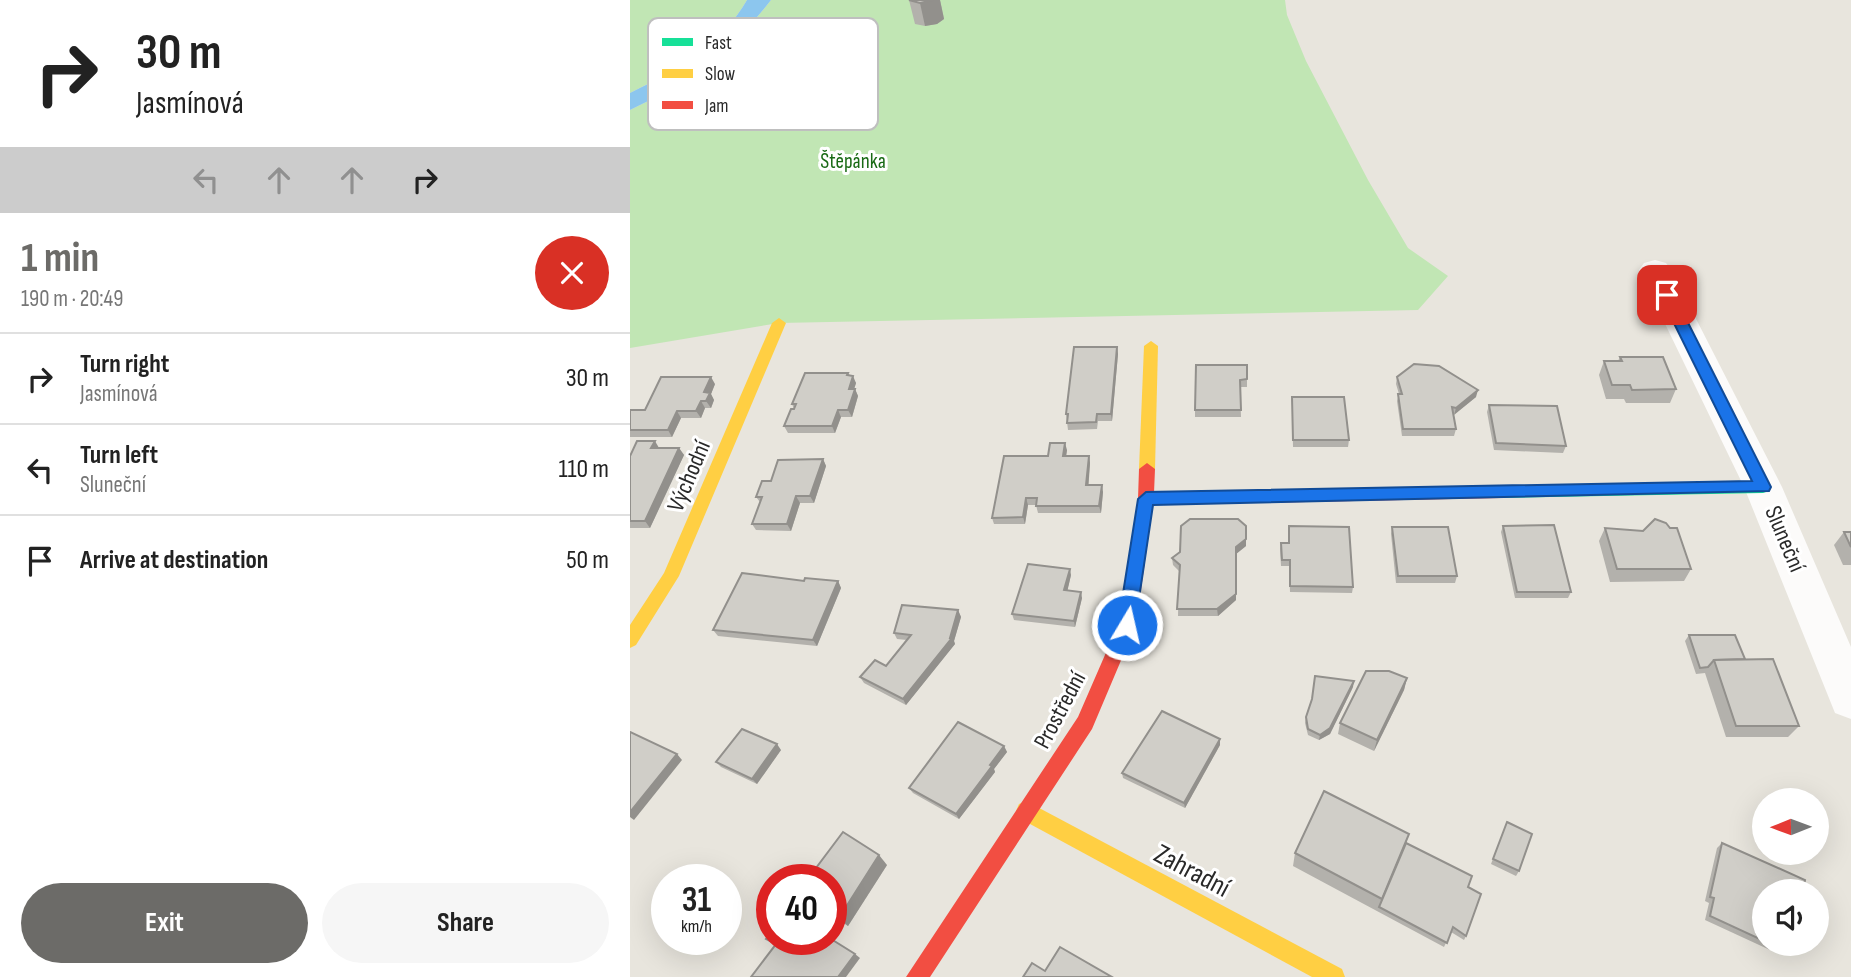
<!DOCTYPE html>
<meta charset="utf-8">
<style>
:root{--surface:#fff;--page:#f6f6f6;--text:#222;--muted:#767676;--line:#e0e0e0;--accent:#6c6b68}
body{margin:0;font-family:"Sofia Sans Condensed",sans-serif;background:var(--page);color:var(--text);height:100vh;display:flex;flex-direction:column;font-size:26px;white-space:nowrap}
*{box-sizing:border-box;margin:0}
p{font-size:23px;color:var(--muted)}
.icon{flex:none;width:38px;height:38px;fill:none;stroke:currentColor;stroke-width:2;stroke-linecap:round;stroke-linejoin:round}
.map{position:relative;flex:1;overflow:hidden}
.side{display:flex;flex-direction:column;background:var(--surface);width:630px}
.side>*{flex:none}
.hud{background:#fff;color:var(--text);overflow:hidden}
.needle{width:46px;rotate:269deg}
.tools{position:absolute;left:1122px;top:788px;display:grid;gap:14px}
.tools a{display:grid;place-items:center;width:77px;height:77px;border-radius:50%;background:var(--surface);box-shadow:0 7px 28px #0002;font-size:35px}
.speed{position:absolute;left:21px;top:864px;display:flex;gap:14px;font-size:35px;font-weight:700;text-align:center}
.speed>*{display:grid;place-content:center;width:91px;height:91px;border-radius:50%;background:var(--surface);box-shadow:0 7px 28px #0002;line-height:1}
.speed small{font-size:18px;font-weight:400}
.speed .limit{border:10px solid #d22;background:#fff;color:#111}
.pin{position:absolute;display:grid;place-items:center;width:60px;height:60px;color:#fff;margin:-30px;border-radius:14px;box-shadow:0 4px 10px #0006}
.me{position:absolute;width:77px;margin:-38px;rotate:9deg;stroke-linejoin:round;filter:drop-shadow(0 0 5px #0008)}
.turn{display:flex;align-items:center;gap:24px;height:147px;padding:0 21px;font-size:32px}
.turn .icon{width:91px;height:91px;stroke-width:2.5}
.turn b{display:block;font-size:49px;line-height:60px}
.lanes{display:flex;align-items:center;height:66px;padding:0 21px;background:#0003;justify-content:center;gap:35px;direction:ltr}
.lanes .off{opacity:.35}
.round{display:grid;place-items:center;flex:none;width:74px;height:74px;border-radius:37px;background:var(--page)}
.summary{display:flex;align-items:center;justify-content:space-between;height:119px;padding:0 21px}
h1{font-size:42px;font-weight:700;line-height:52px;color:var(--accent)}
.button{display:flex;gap:14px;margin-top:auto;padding:14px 21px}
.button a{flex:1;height:80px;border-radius:42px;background:var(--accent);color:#fff;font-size:28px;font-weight:700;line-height:80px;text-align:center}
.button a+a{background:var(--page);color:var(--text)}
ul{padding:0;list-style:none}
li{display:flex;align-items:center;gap:21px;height:91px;padding:0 21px;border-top:2px solid var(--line)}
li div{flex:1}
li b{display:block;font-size:26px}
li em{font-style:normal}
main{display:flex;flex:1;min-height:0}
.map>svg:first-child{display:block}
.green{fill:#c1e6b4}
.water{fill:#8cc6ee}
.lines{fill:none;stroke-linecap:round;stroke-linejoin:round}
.street{fill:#fcfbfa;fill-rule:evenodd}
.fast{fill:#16e098;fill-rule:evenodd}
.slow{fill:#ffcf43;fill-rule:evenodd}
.jam{fill:#f24e42;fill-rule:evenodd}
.wall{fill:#b3b1ac}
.shaded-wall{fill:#92908c}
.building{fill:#d0cec8;stroke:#92908c;stroke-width:2}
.route{fill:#1a73e8;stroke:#114b97;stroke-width:2}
.labels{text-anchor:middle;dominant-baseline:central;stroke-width:6;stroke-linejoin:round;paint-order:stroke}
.far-park-label{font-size:21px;fill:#196a15;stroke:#fff}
.street-label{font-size:24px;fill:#292929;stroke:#fff}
.near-street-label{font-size:28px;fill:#292929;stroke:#fff}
.key{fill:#fff;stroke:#bfbfbf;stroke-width:2}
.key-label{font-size:19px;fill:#292929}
</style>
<main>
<section class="side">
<div class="hud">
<div class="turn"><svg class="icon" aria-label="right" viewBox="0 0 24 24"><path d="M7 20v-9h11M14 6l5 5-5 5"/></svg><div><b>30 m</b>Jasmínová</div></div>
<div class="lanes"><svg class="icon off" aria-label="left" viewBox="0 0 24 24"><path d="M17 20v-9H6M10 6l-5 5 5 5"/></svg><svg class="icon off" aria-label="ahead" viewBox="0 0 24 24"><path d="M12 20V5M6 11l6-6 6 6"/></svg><svg class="icon off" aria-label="ahead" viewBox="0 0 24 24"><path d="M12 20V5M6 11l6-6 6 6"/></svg><svg class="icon" aria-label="right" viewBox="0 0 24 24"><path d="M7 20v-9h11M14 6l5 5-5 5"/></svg></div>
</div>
<div class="summary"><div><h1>1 min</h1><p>190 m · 20:49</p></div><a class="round" style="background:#d93025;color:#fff"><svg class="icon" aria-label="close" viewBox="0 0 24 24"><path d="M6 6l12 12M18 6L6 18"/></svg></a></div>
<ul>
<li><svg class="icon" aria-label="right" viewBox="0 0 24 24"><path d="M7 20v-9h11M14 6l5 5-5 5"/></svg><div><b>Turn right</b><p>Jasmínová</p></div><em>30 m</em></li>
<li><svg class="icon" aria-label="left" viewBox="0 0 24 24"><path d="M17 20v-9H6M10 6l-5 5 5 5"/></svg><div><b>Turn left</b><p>Sluneční</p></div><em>110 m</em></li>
<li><svg class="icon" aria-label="arrive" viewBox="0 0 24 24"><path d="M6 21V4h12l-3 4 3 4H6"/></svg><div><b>Arrive at destination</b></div><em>50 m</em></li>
</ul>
<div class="button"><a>Exit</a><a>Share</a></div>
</section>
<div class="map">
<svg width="1221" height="977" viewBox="0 0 1221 977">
<rect width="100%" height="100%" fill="#e8e5dd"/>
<g class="green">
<path d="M0 0H117C92 44 44 71 0 93Z"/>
<path d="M141 0H655L657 15 676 61 738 180 778 248 818 276 788 310 149 323 0 348V110C62 81 99 54 141 0Z"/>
</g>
<path class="water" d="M117 0H141C99 54 62 81 0 110V93C45 71 92 44 117 0Z"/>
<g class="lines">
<path class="street" d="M1025 260 1036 263 1041 270 1152 487 1221 647V719L1205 713 1114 487 1009 270 1014 263Z"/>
<path class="fast" d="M1133 481 1139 483 1141 487 1139 491 1133 493 871 498 865 496 863 492 865 488 871 486Z"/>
<g class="slow">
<path d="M149 318 156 323 49 576 6 645 0 648V625L34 573 142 323Z"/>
<path d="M521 341 528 346 525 469 517 475 509 469 514 346Z"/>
<path d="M396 801 712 969 715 977H682L389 818 386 811 389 804Z"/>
</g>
<path class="jam" d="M517 463 525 469 524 493 871 486 877 488 879 492 877 496 871 498 523 505 506 625 462 729 300 977H276L448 717 488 625 508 499 509 469Z"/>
</g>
<g class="wall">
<path d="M279 0H310L314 19 307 24 295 26 285 24Z"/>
<path d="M487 347 488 354 482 421H468L467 429 438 430 436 414Z"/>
<path d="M990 357 1046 389 1040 403H996L994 399H976L969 375 974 361H988Z"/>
<path d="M617 365V387H610L611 417H565V410Z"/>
<path d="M218 373 226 383 224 389H225L228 396 222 417H211L205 433H158L154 426 164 409 162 404Z"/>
<path d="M767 377 846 397 823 415 826 429 824 436H772L767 401 769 394 766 384Z"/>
<path d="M85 384 81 394 84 400 81 408H75L71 418H51L42 437H0V410H15Z"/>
<path d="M662 397 719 440 718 447H663Z"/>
<path d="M859 405 936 446 933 453 864 450 857 412Z"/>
<path d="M29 448H49L54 455 20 528H0V456Z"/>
<path d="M437 450 436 456H459L460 463 458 485 473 492 471 513H408L406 505H398L395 524H364L362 518 418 456Z"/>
<path d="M193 459 196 466 184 503H170L161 531 126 530 122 524 130 502 126 497 141 481Z"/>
<path d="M659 526 723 587 722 593 660 592 659 566H651L650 549 651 543H659Z"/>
<path d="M873 526 941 592 938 598H885L871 532Z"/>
<path d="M762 527 827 576 825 583H766L761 534Z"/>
<path d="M975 528 1013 531 1040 528 1061 569 1054 581 980 582 969 541Z"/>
<path d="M1214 532H1221V565H1213L1204 545Z"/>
<path d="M616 546 606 554V600L588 616H548L549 571 543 565 542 558 550 552Z"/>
<path d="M441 575 437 591 452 598 445 627 384 620 382 614Z"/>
<path d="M174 581H208L211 588 187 646 88 636 83 630Z"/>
<path d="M328 610 331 617 324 641 325 644 276 705 234 683 230 677 256 666 277 640 267 639 264 633Z"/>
<path d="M1059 635 1115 659 1169 726 1158 737H1096L1075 673 1066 674 1055 641Z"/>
<path d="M777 678 774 690 744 751 708 734 710 723Z"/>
<path d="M723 687 700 734 689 740 678 735 675 723 676 717Z"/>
<path d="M590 745 555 808 493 778 492 773Z"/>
<path d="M374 746 377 752 364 769 365 772 329 819 283 793 279 788Z"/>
<path d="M151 750 127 784 91 767 86 762Z"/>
<path d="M877 822 889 871 886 876 861 864Z"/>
<path d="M779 834 776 843 838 887 836 936 834 940 821 932 814 947 663 866 665 853Z"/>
<path d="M1092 843 1134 891V943H1147L1146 946 1140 950 1075 920 1079 903 1075 901 1087 848Z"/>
<path d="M257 865 218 926 201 915V880Z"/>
</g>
<g class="shaded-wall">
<path d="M303 0H310L314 19 307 24 295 26 290 3Z"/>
<path d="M487 347 488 354 482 421 481 414Z"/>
<path d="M223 376 226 383 222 396 219 389Z"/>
<path d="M81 377 85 384 81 394 84 400 81 408 76 401 74 392Z"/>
<path d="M225 389 228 396 222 417 218 410Z"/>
<path d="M848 390 846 397 824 415 826 408Z"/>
<path d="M71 401 75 408 71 418 66 411Z"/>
<path d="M208 410 211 417 205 433 202 426Z"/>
<path d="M47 411 51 418 42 437 38 430Z"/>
<path d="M25 441 29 448H21Z"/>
<path d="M435 443 437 450 435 463 433 456Z"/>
<path d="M49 448 54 455 20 528 15 521Z"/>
<path d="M459 456 460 463 458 492 456 485Z"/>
<path d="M193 459 196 466 184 503 180 496Z"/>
<path d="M472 485 473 492 471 513 469 506Z"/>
<path d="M166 496 170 503 161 531 157 524Z"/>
<path d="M396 498 398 505 395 524 393 517Z"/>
<path d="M616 539V546L606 554V547Z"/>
<path d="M440 569 441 575 436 597 434 590Z"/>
<path d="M208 581 211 588 187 646 183 640Z"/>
<path d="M451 592 452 598 445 627 444 621Z"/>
<path d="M606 594V600L588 616 587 609Z"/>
<path d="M328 610 331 617 324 641 325 644 276 705 273 699 320 638Z"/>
<path d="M777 678 774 690 744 751 747 740Z"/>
<path d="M724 681 723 687 700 734 689 740 690 735Z"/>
<path d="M590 739V745L555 808 554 803Z"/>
<path d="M147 744 151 750 127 784 122 779Z"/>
<path d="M374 746 377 752 364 769 365 772 329 819 326 814Z"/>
<path d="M47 754 52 760 4 820 0 817V812Z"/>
<path d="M249 855 257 865 218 926 209 918Z"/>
<path d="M225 954 230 958 216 977H208Z"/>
</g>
<g class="building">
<path d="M279 0H303L290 3Z"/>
<path d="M444 347H487L481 414H467L466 422 437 423 438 414H436Z"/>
<path d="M990 357H1033L1046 389 1002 390 1000 385H982L974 361H992Z"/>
<path d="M784 364 809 366 848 390 826 408 822 407 826 429H773L768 394H772L767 377Z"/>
<path d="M566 365H617V379L610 380 611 410H565Z"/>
<path d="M175 373H218L217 375 223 376 219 389H225L218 410H208L202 426H154L161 409H164L166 404H162Z"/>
<path d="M31 377H81L74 392 80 393 76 401H71L66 411H47L38 430H0V410H15Z"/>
<path d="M662 397H714L719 440H663Z"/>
<path d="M859 405 927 406 936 446 866 443Z"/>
<path d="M7 441H25L21 448H49L15 521H0V456Z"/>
<path d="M420 443H435L433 456H459L456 485H472L469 506H406L407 498H396L393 517 362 518 374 456H418Z"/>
<path d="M193 459 180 496H166L157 524H122L132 497H126L132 481H141L148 460Z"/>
<path d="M560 519H608L616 526V539L606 547V594L587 609H547L550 565 542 558 550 552 551 526Z"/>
<path d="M1025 519 1036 523 1040 528H1047L1061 569H987L975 528 1013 531Z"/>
<path d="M924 525 941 592H887L873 526Z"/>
<path d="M659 526 719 527 723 587 660 586V560H652L651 543H659Z"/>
<path d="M762 527H818L827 576H768Z"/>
<path d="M1214 532H1221V547Z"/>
<path d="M398 564 440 569 434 590 451 592 444 621 382 614Z"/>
<path d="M112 573 174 581 175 578 208 581 183 640 83 630Z"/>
<path d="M272 605 328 610 320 638H322L273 699 230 677 245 660 256 666 281 635 264 633Z"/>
<path d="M1059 635H1105L1115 659 1084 660 1078 667 1070 668Z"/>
<path d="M1143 659 1169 726H1106L1084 660Z"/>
<path d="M736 671H759L777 678 747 740 710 723Z"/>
<path d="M685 676 724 681 700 728 690 735 678 729 676 717 682 699Z"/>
<path d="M532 711 590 739 554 803 492 773Z"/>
<path d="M328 722 374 746 360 765 362 766 326 814 279 788Z"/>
<path d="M112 729 147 744 122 779 86 762Z"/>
<path d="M0 732 47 754 0 812Z"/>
<path d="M694 791 779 834 752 899 665 853Z"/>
<path d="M877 822 902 834 889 871 863 859Z"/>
<path d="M213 832 249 855 209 918 201 913V880H177Z"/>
<path d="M776 843 842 876 838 887 851 894 836 936 823 927 817 943 749 907Z"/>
<path d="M1092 843 1175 880 1173 891H1134V941L1080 916 1084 898 1080 897Z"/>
<path d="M142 931V940H201V939L225 954 208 977H121L146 944 136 939Z"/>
<path d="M430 947 482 977H393L402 963 415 971Z"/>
</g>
<path class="route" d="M1037 290 1044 295 1141 487 1139 491 523 505 505 625 503 630 497 632 490 630 488 625 508 499 516 492 1122 481 1030 295Z"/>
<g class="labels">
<g class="far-park-label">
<text x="223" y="161">Štěpánka</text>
</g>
<g class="street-label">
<text transform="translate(59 476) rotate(-67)">Východní</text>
<text transform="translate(1155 539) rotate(67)">Sluneční</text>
<text transform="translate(430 710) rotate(-62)">Prostřední</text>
</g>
<g class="near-street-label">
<text transform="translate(562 871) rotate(28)">Zahradní</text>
</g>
</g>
<rect x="18" y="18" width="230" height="112" rx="10" class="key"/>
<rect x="32" y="38" width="31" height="8" fill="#16e098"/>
<rect x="32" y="69" width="31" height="9" fill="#ffcf43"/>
<rect x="32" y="101" width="31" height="8" fill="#f24e42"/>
<g class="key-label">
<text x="75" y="49">Fast</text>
<text x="75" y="80">Slow</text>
<text x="75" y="112">Jam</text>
</g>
</svg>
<div class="tools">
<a><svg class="needle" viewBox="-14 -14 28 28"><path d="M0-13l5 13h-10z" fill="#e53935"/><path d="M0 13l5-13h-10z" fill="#767676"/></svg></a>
<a><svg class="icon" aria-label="sound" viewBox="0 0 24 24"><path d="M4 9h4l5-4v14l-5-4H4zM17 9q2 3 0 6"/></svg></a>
</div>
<div class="speed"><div>31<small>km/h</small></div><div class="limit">40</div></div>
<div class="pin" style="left:1037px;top:295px;background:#d93025"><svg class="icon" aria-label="arrive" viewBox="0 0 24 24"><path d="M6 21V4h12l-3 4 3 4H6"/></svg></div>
<svg class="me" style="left:497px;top:625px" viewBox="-20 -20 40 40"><circle r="17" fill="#1a73e8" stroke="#fff" stroke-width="3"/><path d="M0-11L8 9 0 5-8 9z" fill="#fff"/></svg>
</div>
</main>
